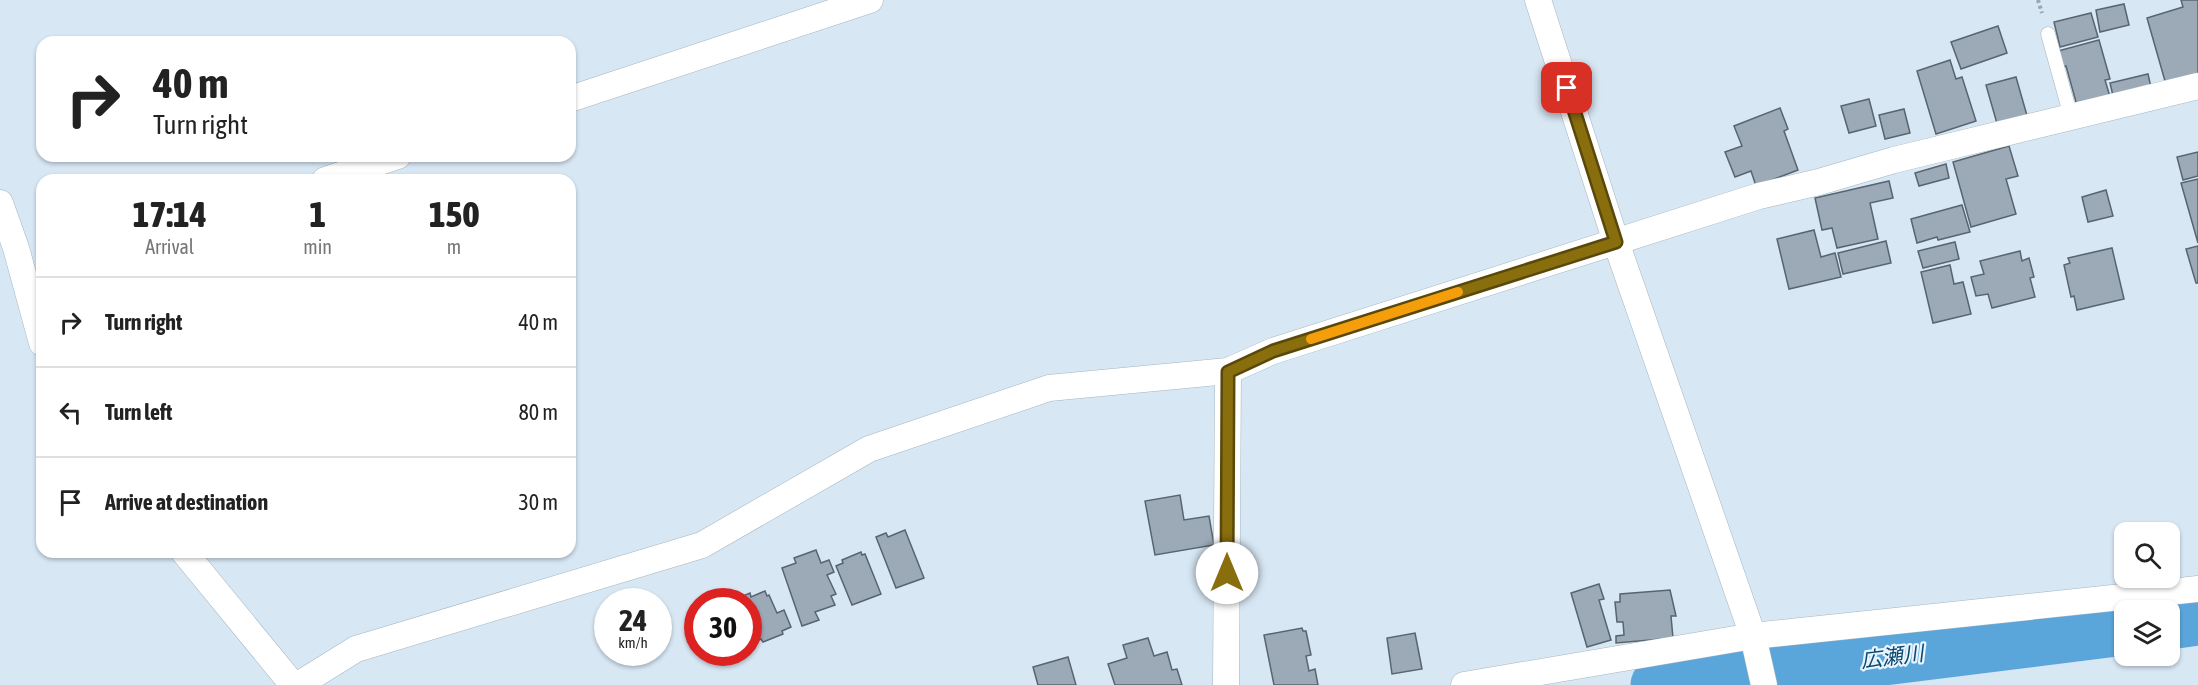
<!DOCTYPE html>
<meta charset="utf-8">
<style>
:root{--surface:#fff;--page:#f2f2f2;--text:#222;--muted:#767676;--line:#e0e0e0}
body{margin:0;font-family:"Asap Condensed","Noto Sans JP",sans-serif;background:var(--page);color:var(--text);height:100vh;display:flex;flex-direction:column;font-size:22px;white-space:nowrap}
*{box-sizing:border-box;margin:0}
p{font-size:20px;color:var(--muted)}
.icon{flex:none;width:33px;height:33px;fill:none;stroke:currentColor;stroke-width:2;stroke-linecap:round;stroke-linejoin:round}
.map{position:relative;flex:1;overflow:hidden}
.sheet{position:absolute;left:36px;top:174px;width:540px;height:384px;display:flex;flex-direction:column;background:var(--surface);border-radius:18px;box-shadow:0 2px 4px #0004}
.sheet>*{flex:none}
.guide{position:absolute;left:36px;top:36px;width:540px;height:126px;border-radius:18px;box-shadow:0 2px 4px #0004;background:#fff;color:var(--text);overflow:hidden}
.buttons{position:absolute;left:2114px;top:522px;display:grid;gap:12px}
.buttons a{display:grid;place-items:center;width:66px;height:66px;border-radius:12px;background:var(--surface);box-shadow:0 2px 4px #0004;font-size:30px}
.speed{position:absolute;left:594px;top:588px;display:flex;gap:12px;font-size:30px;font-weight:700;text-align:center}
.speed>*{display:grid;place-content:center;width:78px;height:78px;border-radius:50%;background:var(--surface);box-shadow:0 2px 4px #0004;line-height:1}
.speed small{font-size:15px;font-weight:400}
.speed .limit{border:9px solid #d22;background:#fff;color:#111}
.pin{position:absolute;display:grid;place-items:center;width:51px;height:51px;color:#fff;margin:-26px;border-radius:12px;box-shadow:0 3px 9px #0006}
.me{position:absolute;width:66px;margin:-33px;rotate:0deg;stroke-linejoin:round;filter:drop-shadow(0 0 4px #0008)}
.turn{display:flex;align-items:center;gap:21px;height:126px;padding:0 18px;font-size:27px}
.turn .icon{width:78px;height:78px;stroke-width:2.5}
.turn b{display:block;font-size:42px;line-height:51px}
.eta{display:flex;justify-content:space-evenly;align-items:center;height:102px;text-align:center}
.eta b{font-size:36px;font-weight:800;line-height:42px}
ul{padding:0;list-style:none}
li{display:flex;align-items:center;gap:18px;height:90px;padding:0 18px;border-top:2px solid var(--line)}
li div{flex:1}
li b{display:block;font-size:22px}
li em{font-style:normal}
.map>svg:first-child{display:block}
.lines{fill:none;stroke-linecap:round;stroke-linejoin:round}
.river{stroke:#5aa6db;stroke-width:57}
.building{fill:#9baab6;stroke:#576570;stroke-width:1.5}
.lane-casing{stroke:#a5b5c1;stroke-width:15}
.street-casing{stroke:#a5b5c1;stroke-width:27}
.path{stroke:#9aa6b0;stroke-width:4;stroke-dasharray:3 3;stroke-linecap:butt}
.lane{stroke:#fff;stroke-width:14}
.street{stroke:#fff;stroke-width:26}
.route-casing{stroke:#594809;stroke-width:15}
.route{stroke:#896e0e;stroke-width:10}
.slow{stroke:#f59e0b;stroke-width:10}
.labels{text-anchor:middle;dominant-baseline:central;stroke-width:4.5;stroke-linejoin:round;paint-order:stroke}
.water-label{font-size:21px;font-style:italic;fill:#0b486b;stroke:#e7f4ff}
</style>
<div class="map">
<svg width="2198" height="685" viewBox="0 0 2198 685">
<rect width="100%" height="100%" fill="#d7e7f4"/>
<g class="lines">
<g class="river">
<path d="M2169 621 2198 617"/>
<path d="M1659 685 2124 627"/>
</g>
</g>
<g class="building">
<path d="M2181 0H2198V79L2167 88 2147 18 2183 7Z"/>
<path d="M2124 4 2129 25 2100 32 2096 10Z"/>
<path d="M2091 13 2098 37 2060 47 2054 22Z"/>
<path d="M1998 26 2007 53 1961 69 1951 42Z"/>
<path d="M2099 40 2110 79 2105 80 2111 100 2078 109 2066 66 2063 67 2058 51Z"/>
<path d="M1950 60 1956 79 1962 77 1976 121 1936 134 1917 71Z"/>
<path d="M2148 74 2152 92 2114 100 2110 83Z"/>
<path d="M2016 77 2028 119 1998 127 1986 85Z"/>
<path d="M1869 99 1876 126 1849 133 1841 106Z"/>
<path d="M1780 108 1788 129 1784 131 1798 170 1756 186 1751 171 1735 177 1725 152 1742 146 1734 126Z"/>
<path d="M1904 109 1910 133 1885 139 1879 115Z"/>
<path d="M2009 146 2018 176 2006 179 2016 214 1971 227 1953 162Z"/>
<path d="M2198 152V176L2183 180 2177 157Z"/>
<path d="M1946 164 1949 178 1919 186 1915 173Z"/>
<path d="M2198 179V243L2181 183Z"/>
<path d="M1889 181 1893 198 1870 203 1878 239 1837 248 1832 228 1822 230 1815 198Z"/>
<path d="M2106 190 2113 216 2088 222 2082 197Z"/>
<path d="M1962 205 1970 232 1938 240 1937 237 1917 243 1911 219Z"/>
<path d="M1814 230 1821 257 1835 253 1841 277 1789 289 1777 239Z"/>
<path d="M1886 241 1891 263 1843 274 1838 253Z"/>
<path d="M1955 242 1959 259 1923 268 1918 251Z"/>
<path d="M2198 246V283H2196L2186 249Z"/>
<path d="M2112 248 2124 299 2077 310 2074 296 2071 297 2064 265 2070 263 2068 258Z"/>
<path d="M2020 251 2022 261 2029 258 2034 277 2030 278 2035 297 1992 308 1988 294 1976 296 1971 277 1984 274 1980 261Z"/>
<path d="M1950 265 1954 284 1963 282 1971 314 1933 323 1921 272Z"/>
<path d="M1180 495 1184 520 1209 516 1214 545 1155 555 1145 501Z"/>
<path d="M905 530 924 578 896 588 876 537 886 533 888 537Z"/>
<path d="M816 550 821 563 829 560 834 572 827 575 836 594 831 596 835 605 815 612 819 620 802 626 782 568 796 563 794 558Z"/>
<path d="M861 552 862 555 865 554 881 594 852 605 836 566 843 563 842 560Z"/>
<path d="M1599 584 1604 599 1599 600 1611 640 1587 647 1571 593Z"/>
<path d="M1670 590 1676 616H1671L1673 638 1616 643V636L1624 635 1623 622H1617L1615 602H1620V594Z"/>
<path d="M765 591 767 596 769 595 777 613 784 610 791 627 782 631 783 634 763 642 761 639 755 642 748 625V602H739L738 598 750 593 751 597Z"/>
<path d="M1302 628 1303 631H1306L1311 655 1306 656 1309 671 1315 669 1318 685H1274L1264 635Z"/>
<path d="M1415 633 1422 669 1392 674 1387 638Z"/>
<path d="M1148 638 1154 656 1167 652 1172 670 1177 669 1182 685H1115L1108 664 1127 658 1123 645Z"/>
<path d="M1068 657 1076 685H1038L1033 667Z"/>
</g>
<g class="lines">
<g class="lane-casing">
<path id="lane" d="M2048 34 2071 117"/>
</g>
<g class="street-casing">
<g id="street">
<path d="M1538 0 1616 242 1753 636 1764 685"/>
<path d="M570 99 870 0"/>
<path d="M325 180 398 156"/>
<path d="M0 203 16 248 42 343"/>
<path d="M184 552 293 685"/>
<path d="M298 685 356 649 702 545 869 449 1049 388 1228 371 1273 351 1759 196 1819 182 1894 160 2198 86"/>
<path d="M1226 685 1228 371"/>
<path d="M1464 685 1753 636 2198 589"/>
</g>
</g>
<path class="path" d="M2038 0 2042 13"/>
<use href="#lane" class="lane"/>
<use href="#street" class="street"/>
</g>
<g class="lines">
<g class="route-casing">
<path id="route" d="M1227 573 1228 372 1273 351 1616 242 1567 88"/>
</g>
<use href="#route" class="route"/>
<path class="slow" d="M1311 339 1458 292"/>
</g>
<g class="labels">
<g class="water-label">
<text transform="translate(1892 656) rotate(-7)">広瀬川</text>
</g>
</g>
</svg>
<div class="buttons">
<a><svg class="icon" aria-label="search" viewBox="0 0 24 24"><circle cx="10" cy="10" r="6"/><path d="M15 15l6 6"/></svg></a>
<a><svg class="icon" aria-label="layers" viewBox="0 0 24 24"><path d="M12 4l9 5-9 5-9-5zM3 14l9 5 9-5"/></svg></a>
</div>
<div class="speed"><div>24<small>km/h</small></div><div class="limit">30</div></div>
<div class="pin" style="left:1567px;top:88px;background:#d93025"><svg class="icon" aria-label="arrive" viewBox="0 0 24 24"><path d="M6 21V4h12l-3 4 3 4H6"/></svg></div>
<svg class="me" style="left:1227px;top:573px" viewBox="-20 -20 40 40"><circle r="19" fill="#fff"/><path d="M0-13L10 11 0 6-10 11z" fill="#896e0e"/></svg>
<div class="guide">
<div class="turn"><svg class="icon" aria-label="right" viewBox="0 0 24 24"><path d="M7 20v-9h11M14 6l5 5-5 5"/></svg><div><b>40 m</b>Turn right</div></div>
</div>
<section class="sheet">
<div class="eta">
<div><b>17:14</b><p>Arrival</p></div>
<div><b>1</b><p>min</p></div>
<div><b>150</b><p>m</p></div>
</div>
<ul>
<li><svg class="icon" aria-label="right" viewBox="0 0 24 24"><path d="M7 20v-9h11M14 6l5 5-5 5"/></svg><div><b>Turn right</b></div><em>40 m</em></li>
<li><svg class="icon" aria-label="left" viewBox="0 0 24 24"><path d="M17 20v-9H6M10 6l-5 5 5 5"/></svg><div><b>Turn left</b></div><em>80 m</em></li>
<li><svg class="icon" aria-label="arrive" viewBox="0 0 24 24"><path d="M6 21V4h12l-3 4 3 4H6"/></svg><div><b>Arrive at destination</b></div><em>30 m</em></li>
</ul>
</section>
</div>
